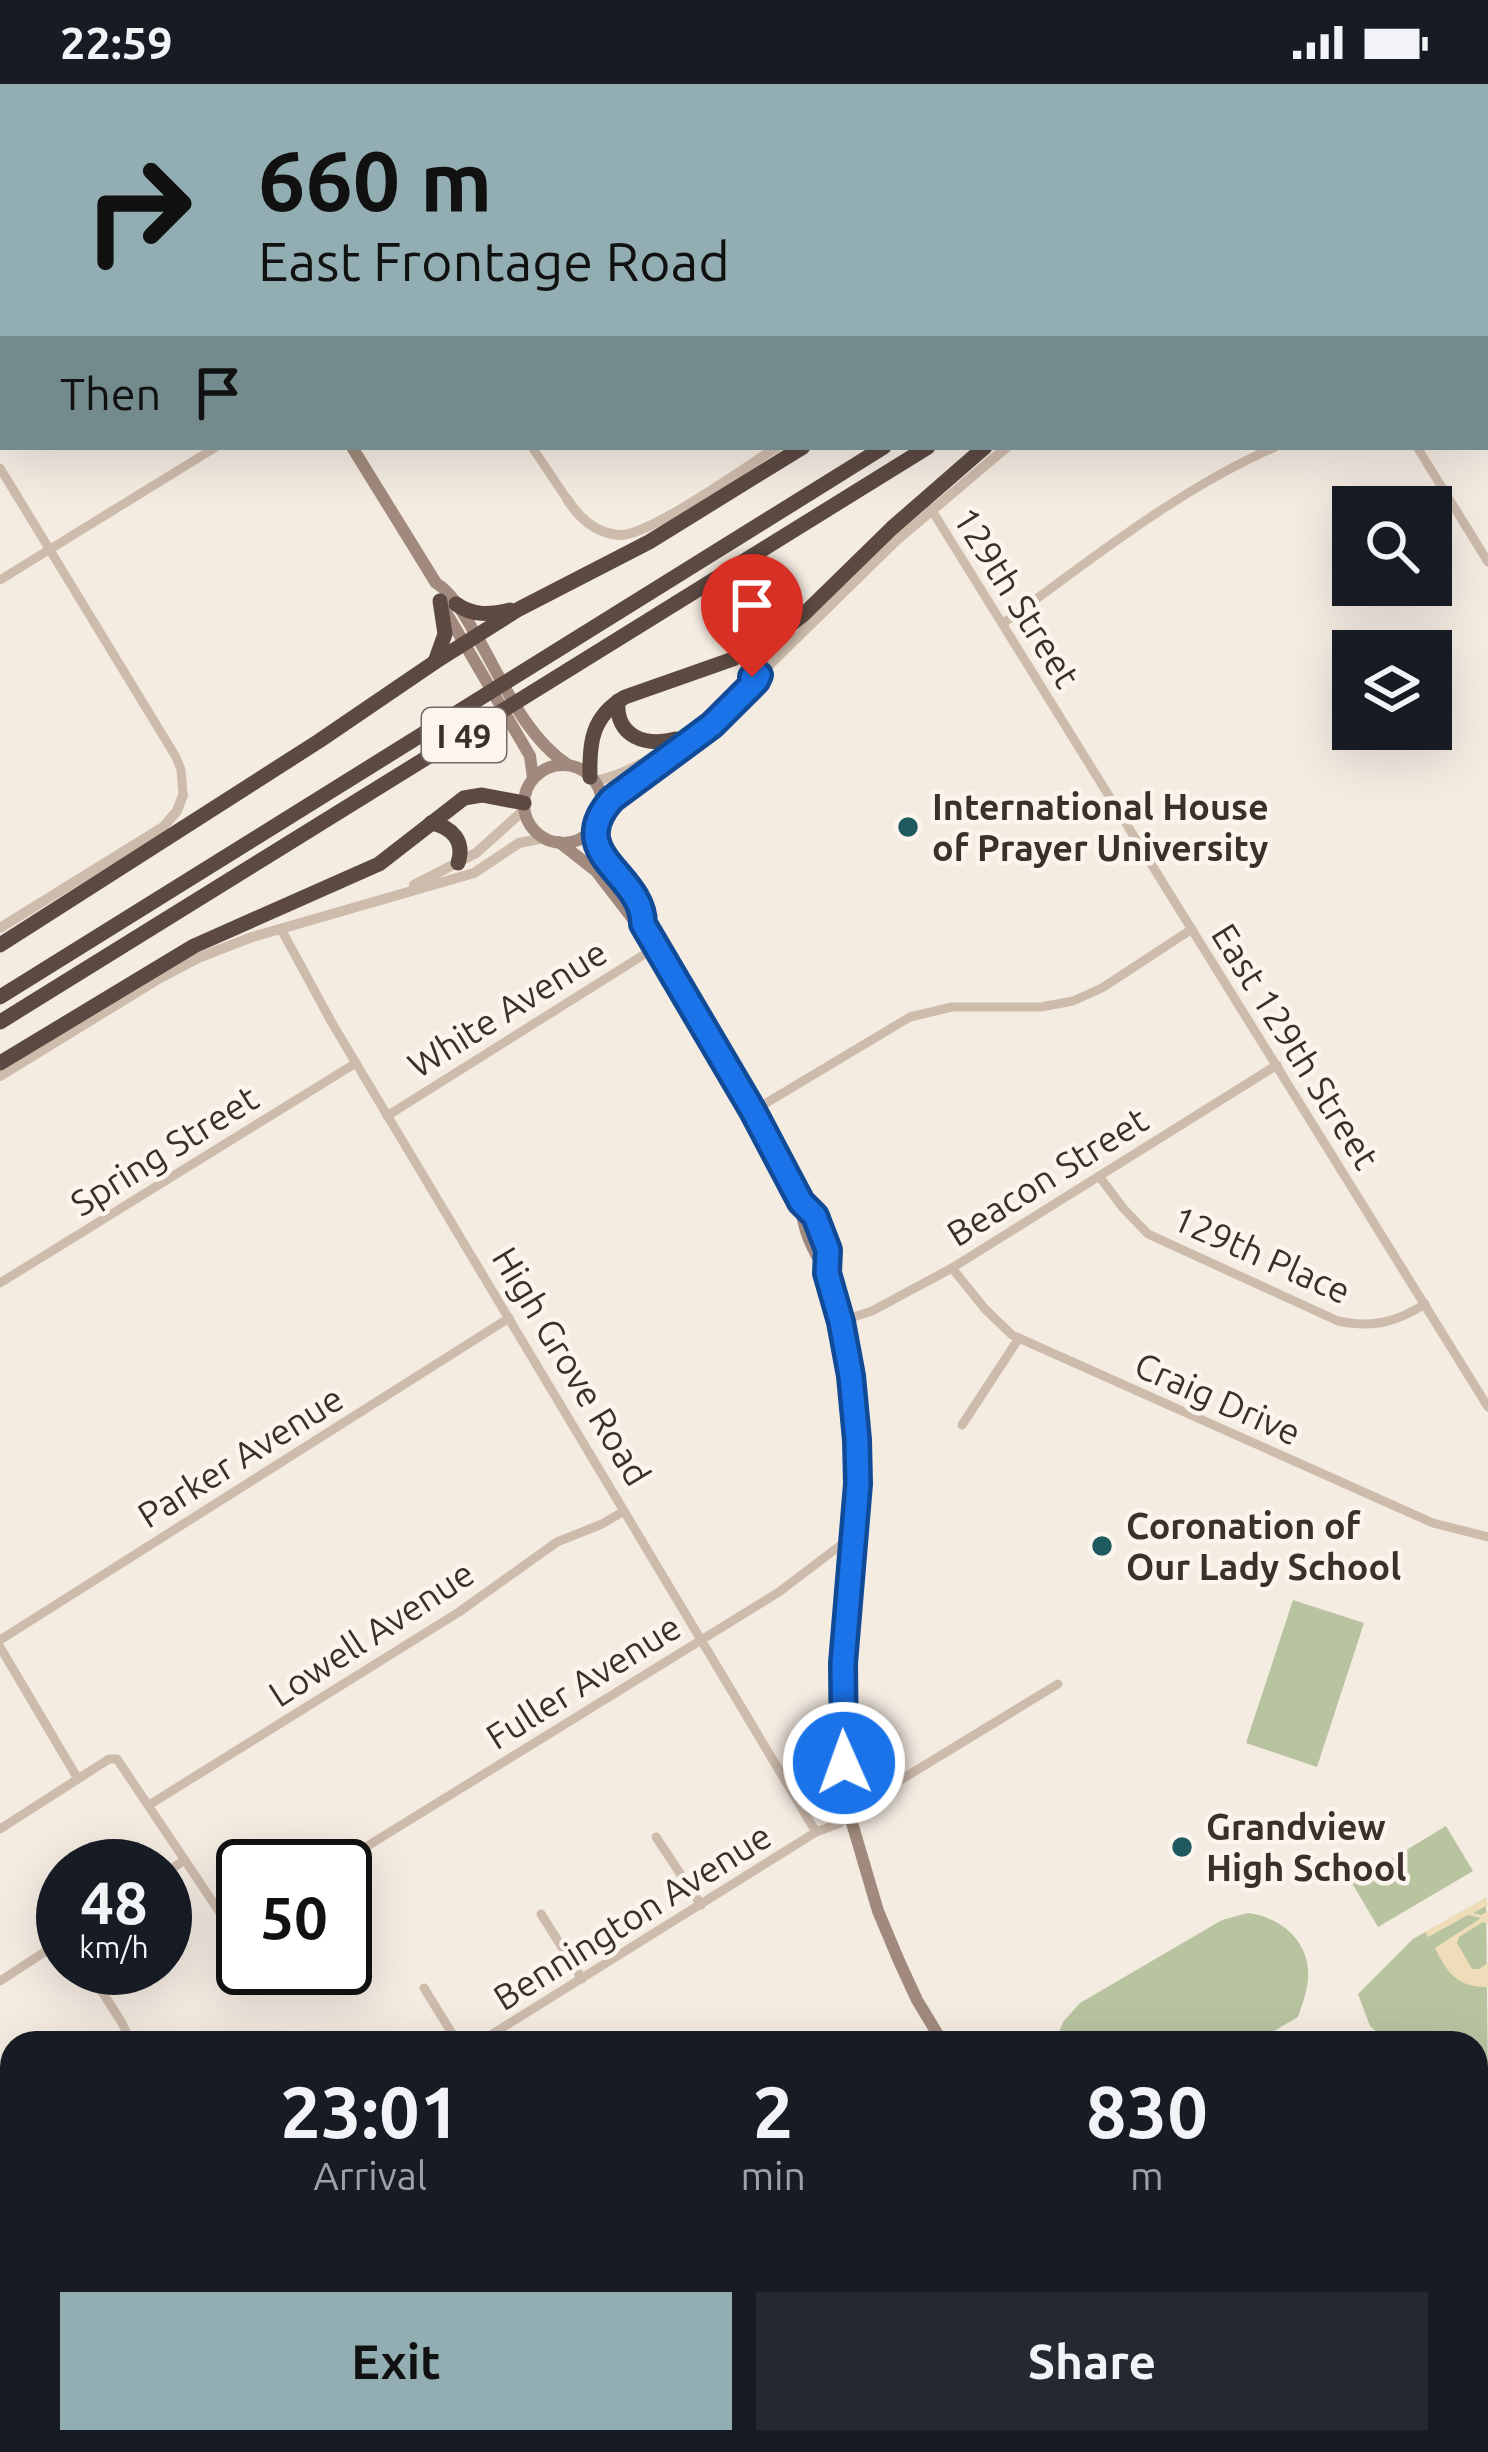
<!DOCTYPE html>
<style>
:root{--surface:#171b24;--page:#242831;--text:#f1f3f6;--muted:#9ea1a6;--accent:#92aeb2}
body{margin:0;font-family:Ubuntu,sans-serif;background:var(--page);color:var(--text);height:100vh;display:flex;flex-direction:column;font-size:45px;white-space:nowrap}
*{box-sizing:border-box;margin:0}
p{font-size:39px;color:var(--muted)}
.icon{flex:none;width:66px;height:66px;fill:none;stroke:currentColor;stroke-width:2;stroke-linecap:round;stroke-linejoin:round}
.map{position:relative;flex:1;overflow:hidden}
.details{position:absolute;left:0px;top:1947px;width:1488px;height:423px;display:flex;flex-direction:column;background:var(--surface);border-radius:36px 36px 0 0;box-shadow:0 12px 48px #0002}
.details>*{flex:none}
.hud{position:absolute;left:0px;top:0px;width:1488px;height:366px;box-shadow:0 12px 48px #0002;background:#92aeb2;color:#111;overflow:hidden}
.fabs{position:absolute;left:1332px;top:402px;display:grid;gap:24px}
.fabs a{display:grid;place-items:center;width:120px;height:120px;border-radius:0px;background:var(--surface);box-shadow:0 12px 48px #0002;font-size:60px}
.speed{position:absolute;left:36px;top:1755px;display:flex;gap:24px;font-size:60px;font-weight:700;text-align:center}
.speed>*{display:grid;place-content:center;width:156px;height:156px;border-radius:50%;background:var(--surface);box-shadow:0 12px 48px #0002;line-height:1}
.speed small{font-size:30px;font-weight:400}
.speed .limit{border:6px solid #111;border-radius:18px;background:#fff;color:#111}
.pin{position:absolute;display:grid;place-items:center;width:102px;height:102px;color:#fff;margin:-123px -51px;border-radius:50% 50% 50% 0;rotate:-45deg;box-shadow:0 0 12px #0007}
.pin .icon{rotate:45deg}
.me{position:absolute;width:132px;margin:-66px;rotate:358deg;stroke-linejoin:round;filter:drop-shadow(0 0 9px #0008)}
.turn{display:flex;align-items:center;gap:42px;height:252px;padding:0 60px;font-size:54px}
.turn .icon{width:156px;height:156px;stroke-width:2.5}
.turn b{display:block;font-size:84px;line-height:102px}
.then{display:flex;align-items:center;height:114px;padding:0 60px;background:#0003;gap:24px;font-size:45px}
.eta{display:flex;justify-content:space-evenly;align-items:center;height:204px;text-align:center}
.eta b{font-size:72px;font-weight:600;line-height:84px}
.action{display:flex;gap:24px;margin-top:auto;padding:24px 60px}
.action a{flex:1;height:138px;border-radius:0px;background:var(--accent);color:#111;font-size:48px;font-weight:600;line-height:138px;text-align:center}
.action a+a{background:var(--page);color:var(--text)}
.status{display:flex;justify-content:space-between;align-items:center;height:84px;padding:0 60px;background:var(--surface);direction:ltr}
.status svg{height:33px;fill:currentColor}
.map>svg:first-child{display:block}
.green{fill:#b8c4a0}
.sand{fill:#efdcb8}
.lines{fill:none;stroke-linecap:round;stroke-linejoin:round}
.stream{stroke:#7fb0b2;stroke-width:3}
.minor{stroke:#cdbbac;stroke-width:9}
.tertiary{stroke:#cdbbac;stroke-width:10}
.secondary{stroke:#a18a7d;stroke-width:12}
.motorway{stroke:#5c4a42;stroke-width:15}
.route-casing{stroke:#114b97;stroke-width:30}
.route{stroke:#1a73e8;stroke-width:21}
.poi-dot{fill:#1f5a5e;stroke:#fbf5ee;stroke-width:4.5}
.labels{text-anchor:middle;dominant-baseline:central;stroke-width:9;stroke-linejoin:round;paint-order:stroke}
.shield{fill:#fbf5ee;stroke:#756b66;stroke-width:3}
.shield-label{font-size:33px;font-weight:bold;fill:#3b302b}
.street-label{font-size:36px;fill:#3b302b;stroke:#fbf5ee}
.poi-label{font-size:36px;font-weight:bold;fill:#3b302b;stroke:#fbf5ee;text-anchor:start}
</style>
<div class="status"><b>22:59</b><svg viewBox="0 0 49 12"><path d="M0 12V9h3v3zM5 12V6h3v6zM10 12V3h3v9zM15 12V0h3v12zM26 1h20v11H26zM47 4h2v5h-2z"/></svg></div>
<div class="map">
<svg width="1488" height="2368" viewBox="0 0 1488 2368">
<rect width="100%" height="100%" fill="#f4ebe1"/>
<g class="green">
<path d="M1293 1516 1364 1539 1317 1683 1246 1659Z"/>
<path d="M1446 1742 1473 1787 1378 1843 1352 1799Z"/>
<path d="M1486 1814 1488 2005 1476 2006V1959H1388L1370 1942 1358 1910 1413 1855Z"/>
<path d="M1248 1829C1281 1833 1311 1858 1308 1895 1307 1908 1302 1921 1298 1933L1253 1959H1055L1063 1938 1080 1919 1222 1836Z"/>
</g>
<path class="sand" d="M1486 1814 1488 1821 1473 1829 1481 1831 1488 1827V1840L1483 1838 1459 1853 1457 1859 1472 1885H1479L1488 1879V1903C1458 1904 1447 1889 1435 1864L1481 1834 1468 1831 1428 1853 1425 1848Z"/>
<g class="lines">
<g class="stream">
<path d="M0 2154 12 2145"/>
<path d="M384 2358V2368"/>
</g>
<g class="minor">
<path d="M316 0 318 3"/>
<path d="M480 0 482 3"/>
<path d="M918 0 920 3"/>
<path d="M1186 0 1187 3"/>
<path d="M229 3 233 0"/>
<path d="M513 3 518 0"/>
<path d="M801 3 806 0"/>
<path d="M0 144 3 142"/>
<path d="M1485 325 1488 330"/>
<path d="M532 363 567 415"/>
<path d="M1417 363 1488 478"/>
<path d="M0 384 176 673 181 686 183 711"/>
<path d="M931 425 1488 1323"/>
<path d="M0 496 216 363"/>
<path d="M1002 540C1088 478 1178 405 1275 363"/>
<path d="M281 845 332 939 816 1748"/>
<path d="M753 1027 910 933 952 923H1041L1073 917 1102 904 1192 845"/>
<path d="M387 1032 656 863"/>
<path d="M1099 1092 1123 1124 1148 1150 1338 1237C1372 1244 1395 1239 1425 1220"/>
<path d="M952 1184 985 1225 1012 1251 1433 1439 1488 1453"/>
<path d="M0 1199 356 979"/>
<path d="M841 1237 872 1227 952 1184 1277 981"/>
<path d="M962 1341 1019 1254"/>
<path d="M0 1556 509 1234"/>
<path d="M0 1563 78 1695"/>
<path d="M149 1721 459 1528 557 1458 602 1440 624 1427"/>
<path d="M0 1745 109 1675H117L225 1836 232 1840 243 1839"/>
<path d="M656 1753 701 1821"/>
<path d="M335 1782 779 1508 854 1451"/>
<path d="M165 1789 185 1776"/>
<path d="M541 1830 582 1895"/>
<path d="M87 1884 122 1939 131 1959"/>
<path d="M0 1897 63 1856"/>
<path d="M424 1904 458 1959"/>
<path d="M478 1959 816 1748 838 1740 866 1717 1058 1600"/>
<path d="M0 2038 12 2056 7 2066 0 2071"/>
<path d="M1476 2049 1488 2041"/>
<path d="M1476 2204 1488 2197"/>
<path d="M0 2257 12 2250"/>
<path d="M0 2339 19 2368"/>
<path d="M1476 2354 1484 2368"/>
<path d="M737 2358 743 2368"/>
<path d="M544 2368 560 2358"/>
<path d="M839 2368 855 2358"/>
<path d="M1347 2368 1363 2358"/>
</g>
<g class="tertiary">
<path d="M1363 3 1367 0"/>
<path d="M1485 62 1488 60"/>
<path d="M567 415C579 434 595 449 619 451 648 453 748 382 777 363"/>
<path d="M594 697C649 688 703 634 746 599"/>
<path d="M601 727 625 703 711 641 756 597 759 591 897 456 1007 363"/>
<path d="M414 801 476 769 524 726"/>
<path d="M0 844 163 743 177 727 183 711"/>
<path d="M0 992 160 894 198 874 252 853 474 789 519 759 544 754"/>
</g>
<g class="secondary">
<path d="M131 0 133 3"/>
<path d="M352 363 436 499C454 510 465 533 476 551 502 595 524 652 568 681"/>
<path d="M443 523 530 672 533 694"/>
<circle cx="563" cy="720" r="39"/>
<path d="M595 742 602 770 638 819 643 829V840"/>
<path d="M559 758 596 787 633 835 643 840 753 1027 801 1118 815 1132 828 1165 827 1189 841 1237 851 1292 857 1356 858 1400 842 1623 850 1732 878 1827 899 1877 917 1916 943 1959"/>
<path d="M801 1118C802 1145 812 1166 827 1188"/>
<path d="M1188 2358 1194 2368"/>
</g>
<g class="motorway">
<path d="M1460 3 1464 0"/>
<path d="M1485 17 1488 15"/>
<path d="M456 520C473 532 490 531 510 526"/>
<path d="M435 578 445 550 440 517"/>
<path d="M618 617C615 653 646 663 676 655"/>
<path d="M590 693C589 658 592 632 625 613L733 575 782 548 803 531 892 444 985 363"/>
<path d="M431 739C453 743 465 758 458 779"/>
<path d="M0 861 319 657 435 578 519 525 649 458 803 363"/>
<path d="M0 913 884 363"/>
<path d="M0 938 928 363"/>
<path d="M0 979 194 862 379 780 464 714 482 711 524 719"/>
</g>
</g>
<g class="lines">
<g class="route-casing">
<path id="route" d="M752 593 759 591 756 597 712 641 612 715C562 771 643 789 643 840L753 1027 801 1118 815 1132 828 1166 827 1189 841 1238 851 1292 857 1356 858 1400 843 1579 844 1679"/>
</g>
<use href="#route" class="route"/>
</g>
<g class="poi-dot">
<circle cx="908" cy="743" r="12"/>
<circle cx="1102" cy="1462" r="12"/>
<circle cx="1182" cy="1763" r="12"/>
</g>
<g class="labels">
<rect class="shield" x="422" y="624" width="84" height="54" rx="9"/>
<g class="shield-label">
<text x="464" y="651">I 49</text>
</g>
<g class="street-label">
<text transform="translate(1017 513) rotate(58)">129th Street</text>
<text transform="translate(507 924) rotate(-32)">White Avenue</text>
<text transform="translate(1296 962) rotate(58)">East 129th Street</text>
<text transform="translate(164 1066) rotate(-32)">Spring Street</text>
<text transform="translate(1047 1092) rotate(-32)">Beacon Street</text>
<text transform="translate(1262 1170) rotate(24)">129th Place</text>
<text transform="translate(572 1282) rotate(59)">High Grove Road</text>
<text transform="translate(1218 1314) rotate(24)">Craig Drive</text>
<text transform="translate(240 1372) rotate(-32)">Parker Avenue</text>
<text transform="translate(371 1549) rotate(-33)">Lowell Avenue</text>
<text transform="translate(583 1597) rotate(-32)">Fuller Avenue</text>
<text transform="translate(632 1832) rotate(-32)">Bennington Avenue</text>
</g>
<g class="poi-label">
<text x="932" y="722">International House<tspan x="932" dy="41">of Prayer University</tspan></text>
<text x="1126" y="1441">Coronation of<tspan x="1126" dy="41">Our Lady School</tspan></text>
<text x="1206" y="1742">Grandview<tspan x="1206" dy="41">High School</tspan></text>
</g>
</g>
</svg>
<div class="fabs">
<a><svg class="icon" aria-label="search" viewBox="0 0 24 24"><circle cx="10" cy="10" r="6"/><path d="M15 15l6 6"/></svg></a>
<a><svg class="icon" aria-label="layers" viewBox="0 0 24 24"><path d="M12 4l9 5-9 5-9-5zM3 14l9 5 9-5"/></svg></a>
</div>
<div class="speed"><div>48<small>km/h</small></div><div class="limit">50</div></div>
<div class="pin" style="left:752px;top:593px;background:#d93025"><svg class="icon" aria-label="arrive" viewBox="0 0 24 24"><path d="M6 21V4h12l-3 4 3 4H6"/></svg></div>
<svg class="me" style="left:844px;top:1679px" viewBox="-20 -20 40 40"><circle r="17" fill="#1a73e8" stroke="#fff" stroke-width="3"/><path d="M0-11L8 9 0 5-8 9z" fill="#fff"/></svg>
<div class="hud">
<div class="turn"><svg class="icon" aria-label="right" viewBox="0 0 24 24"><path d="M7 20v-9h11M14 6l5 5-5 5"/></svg><div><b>660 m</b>East Frontage Road</div></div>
<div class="then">Then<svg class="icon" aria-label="arrive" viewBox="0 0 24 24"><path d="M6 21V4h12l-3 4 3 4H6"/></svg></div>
</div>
<section class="details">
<div class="eta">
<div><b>23:01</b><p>Arrival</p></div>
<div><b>2</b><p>min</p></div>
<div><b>830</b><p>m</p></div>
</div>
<div class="action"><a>Exit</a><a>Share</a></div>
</section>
</div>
